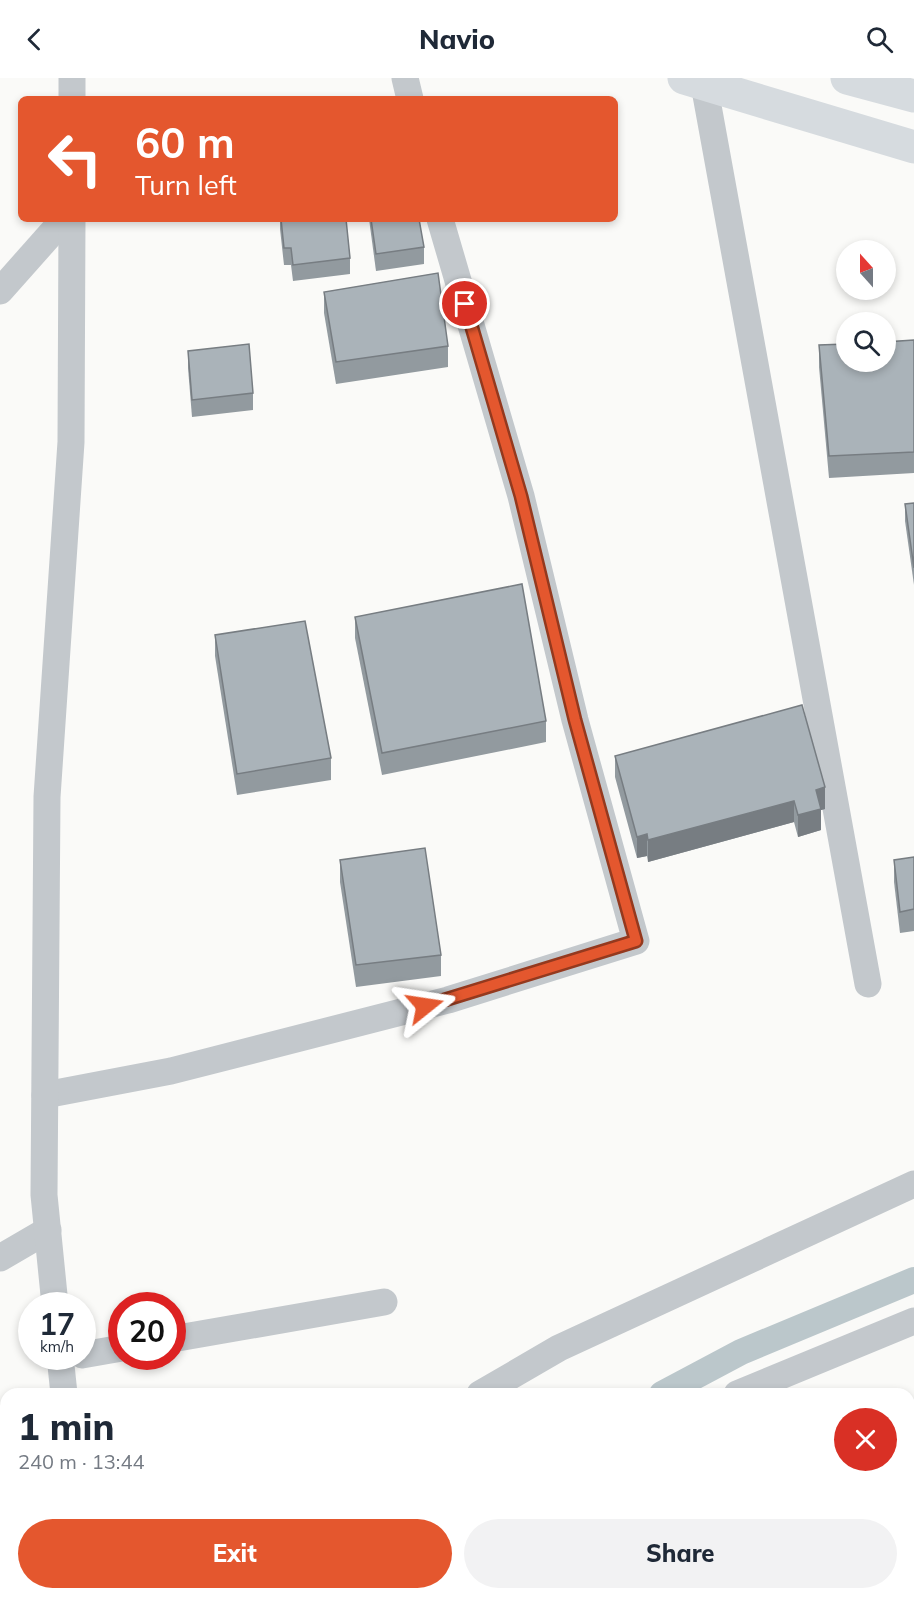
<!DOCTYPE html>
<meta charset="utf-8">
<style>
:root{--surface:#fff;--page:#f2f2f3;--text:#1f2937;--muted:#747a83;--accent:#e4572e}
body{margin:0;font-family:Mulish,sans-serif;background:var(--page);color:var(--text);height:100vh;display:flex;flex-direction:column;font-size:22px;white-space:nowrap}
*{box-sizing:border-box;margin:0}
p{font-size:20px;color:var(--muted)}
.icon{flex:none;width:33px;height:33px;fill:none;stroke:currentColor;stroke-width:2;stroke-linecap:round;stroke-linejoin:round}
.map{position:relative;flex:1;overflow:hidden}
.details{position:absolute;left:0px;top:1310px;width:915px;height:212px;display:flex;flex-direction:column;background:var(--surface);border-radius:18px 18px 0 0;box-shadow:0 3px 9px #0003}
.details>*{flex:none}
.top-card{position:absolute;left:18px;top:18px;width:600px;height:126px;border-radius:9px;box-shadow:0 3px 9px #0003;background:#e4572e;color:#fff;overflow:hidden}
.needle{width:39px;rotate:339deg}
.buttons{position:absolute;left:836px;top:162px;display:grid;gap:12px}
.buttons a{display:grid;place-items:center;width:60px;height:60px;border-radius:50%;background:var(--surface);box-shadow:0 3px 9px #0003;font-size:30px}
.speed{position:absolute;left:18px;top:1214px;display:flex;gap:12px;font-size:30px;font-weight:700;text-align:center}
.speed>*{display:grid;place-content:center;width:78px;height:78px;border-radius:50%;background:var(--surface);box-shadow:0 3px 9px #0003;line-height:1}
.speed small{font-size:15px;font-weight:400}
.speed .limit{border:9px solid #d22;background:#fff;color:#111}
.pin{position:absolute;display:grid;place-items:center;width:51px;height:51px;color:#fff;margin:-26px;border:3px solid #fff;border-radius:50%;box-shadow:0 2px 6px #0007}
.me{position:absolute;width:66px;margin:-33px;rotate:75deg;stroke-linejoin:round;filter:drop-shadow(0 0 4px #0008)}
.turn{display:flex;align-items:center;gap:21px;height:126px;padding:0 18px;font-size:27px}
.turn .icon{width:78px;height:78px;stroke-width:2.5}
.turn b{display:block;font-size:42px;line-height:51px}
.round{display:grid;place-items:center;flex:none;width:63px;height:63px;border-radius:32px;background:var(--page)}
.headline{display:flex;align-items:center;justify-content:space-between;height:102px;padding:0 18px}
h1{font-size:36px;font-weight:800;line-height:45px}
.primary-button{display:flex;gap:12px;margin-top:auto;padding:12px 18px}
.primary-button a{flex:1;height:69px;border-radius:36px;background:var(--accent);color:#fff;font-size:24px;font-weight:800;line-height:69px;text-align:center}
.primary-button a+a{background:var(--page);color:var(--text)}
header{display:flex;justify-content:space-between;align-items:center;height:78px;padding:0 18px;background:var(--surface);font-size:27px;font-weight:800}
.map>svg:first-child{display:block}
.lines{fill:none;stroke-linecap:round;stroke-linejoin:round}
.canal{stroke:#bbc7cb;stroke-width:26}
.minor{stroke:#c3c8cc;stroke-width:27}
.highway{stroke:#d6dbdf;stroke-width:33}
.wall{fill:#929a9f}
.shaded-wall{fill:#777d82}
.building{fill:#aab3b9;stroke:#777d82;stroke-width:1.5}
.route-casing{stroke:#94391e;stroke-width:15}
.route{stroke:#e4572e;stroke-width:10}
</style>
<header><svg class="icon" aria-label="back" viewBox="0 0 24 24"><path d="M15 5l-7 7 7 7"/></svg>Navio<svg class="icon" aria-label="search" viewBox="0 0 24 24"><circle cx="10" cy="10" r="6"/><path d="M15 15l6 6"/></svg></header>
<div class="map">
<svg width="914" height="1520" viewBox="0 0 914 1520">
<rect width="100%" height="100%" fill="#fafaf8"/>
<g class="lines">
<g class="canal">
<path d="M662 1316 741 1274 914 1202"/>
<path d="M285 1520 294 1515"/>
</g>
<g class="minor">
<path d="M405 0 410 21"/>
<path d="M704 6 868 906"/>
<path d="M72 21V0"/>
<path d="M0 213 64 141"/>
<path d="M45 1017 171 993 448 922 636 863 575 642 521 418 440 141"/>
<path d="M0 1180 48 1152"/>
<path d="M55 1227 44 1117 47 719 71 364 72 141"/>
<path d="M172 1261 384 1224"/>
<path d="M82 1277 122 1270"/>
<path d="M60 1278 64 1316"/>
<path d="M480 1316 559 1270 914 1106"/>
<path d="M737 1316 914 1243"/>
<path d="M909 1476 914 1474"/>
<path d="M909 1501 914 1499"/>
<path d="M87 1515 89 1520"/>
<path d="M39 1520 46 1515"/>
<path d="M150 1520 158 1515"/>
<path d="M361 1520 369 1515"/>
<path d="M817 1520 827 1515"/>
<path d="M868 1520 878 1515"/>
</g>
<g class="highway">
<path d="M684 0 914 69"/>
<path d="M847 0 914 18"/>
</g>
</g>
<g class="wall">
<path d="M280 141H346L350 180V196L293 203 291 187H284L280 151Z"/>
<path d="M369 141H419L424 169V186L376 193Z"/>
<path d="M324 214 448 268V289L336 306 324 235Z"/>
<path d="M914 262V395L829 400 819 289V267Z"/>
<path d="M188 273 253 315V332L192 339 188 290Z"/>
<path d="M914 425V507L905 443V426Z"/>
<path d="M355 539 546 643V664L382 697 355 560Z"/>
<path d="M215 557 331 680V702L237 717 215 578Z"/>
<path d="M615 678 825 731 821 732V752L798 759 794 744 648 784 647 778 637 780 615 699Z"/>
<path d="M914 779V853L900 855 894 804V782Z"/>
<path d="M340 782 441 877V898L356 909 340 804Z"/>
</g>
<g class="shaded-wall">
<path d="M825 709V731L821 732V752L798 759V737L816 712Z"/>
<path d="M794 723V744L648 784V762Z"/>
<path d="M647 756V778L637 780V759Z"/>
</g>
<g class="building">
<path d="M281 141H346L350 180 293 187 291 170H284Z"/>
<path d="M371 141H419L424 169 376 176Z"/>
<path d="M438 195 448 268 336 284 324 214Z"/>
<path d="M914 262V374L829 378 819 267 846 266V284H885V264Z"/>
<path d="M249 266 253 315 192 322 188 273Z"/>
<path d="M914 425V490L905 426Z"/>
<path d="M522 506 546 643 382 675 355 539Z"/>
<path d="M305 543 331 680 237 696 215 557Z"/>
<path d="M802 627 825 709 816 712 821 731 798 737 794 723 648 762 647 756 637 759 615 678Z"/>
<path d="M425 770 441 877 356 887 340 782Z"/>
<path d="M914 779V831L900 834 894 782Z"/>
</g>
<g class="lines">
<g class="route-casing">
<path id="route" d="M425 928 636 863 575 642 521 418 465 226"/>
</g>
<use href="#route" class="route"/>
</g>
</svg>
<div class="buttons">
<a><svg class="needle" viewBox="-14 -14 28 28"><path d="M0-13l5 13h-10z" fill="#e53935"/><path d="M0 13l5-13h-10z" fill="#747a83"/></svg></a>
<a><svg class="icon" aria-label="search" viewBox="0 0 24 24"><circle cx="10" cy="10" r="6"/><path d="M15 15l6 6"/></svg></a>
</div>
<div class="speed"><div>17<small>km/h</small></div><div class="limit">20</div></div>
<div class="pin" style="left:465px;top:226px;background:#d93025"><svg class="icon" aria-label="arrive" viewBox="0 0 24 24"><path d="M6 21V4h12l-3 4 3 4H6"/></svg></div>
<svg class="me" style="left:425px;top:928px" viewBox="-20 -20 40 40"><path d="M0-17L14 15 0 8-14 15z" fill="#e4572e" stroke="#fff" stroke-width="4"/></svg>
<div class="top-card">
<div class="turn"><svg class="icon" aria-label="left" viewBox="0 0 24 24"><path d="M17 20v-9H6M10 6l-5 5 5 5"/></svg><div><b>60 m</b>Turn left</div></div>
</div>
<section class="details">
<div class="headline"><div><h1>1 min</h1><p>240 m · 13:44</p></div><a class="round" style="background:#d93025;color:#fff"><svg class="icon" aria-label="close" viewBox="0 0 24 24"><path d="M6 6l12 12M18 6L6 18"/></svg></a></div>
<div class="primary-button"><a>Exit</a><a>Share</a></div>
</section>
</div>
